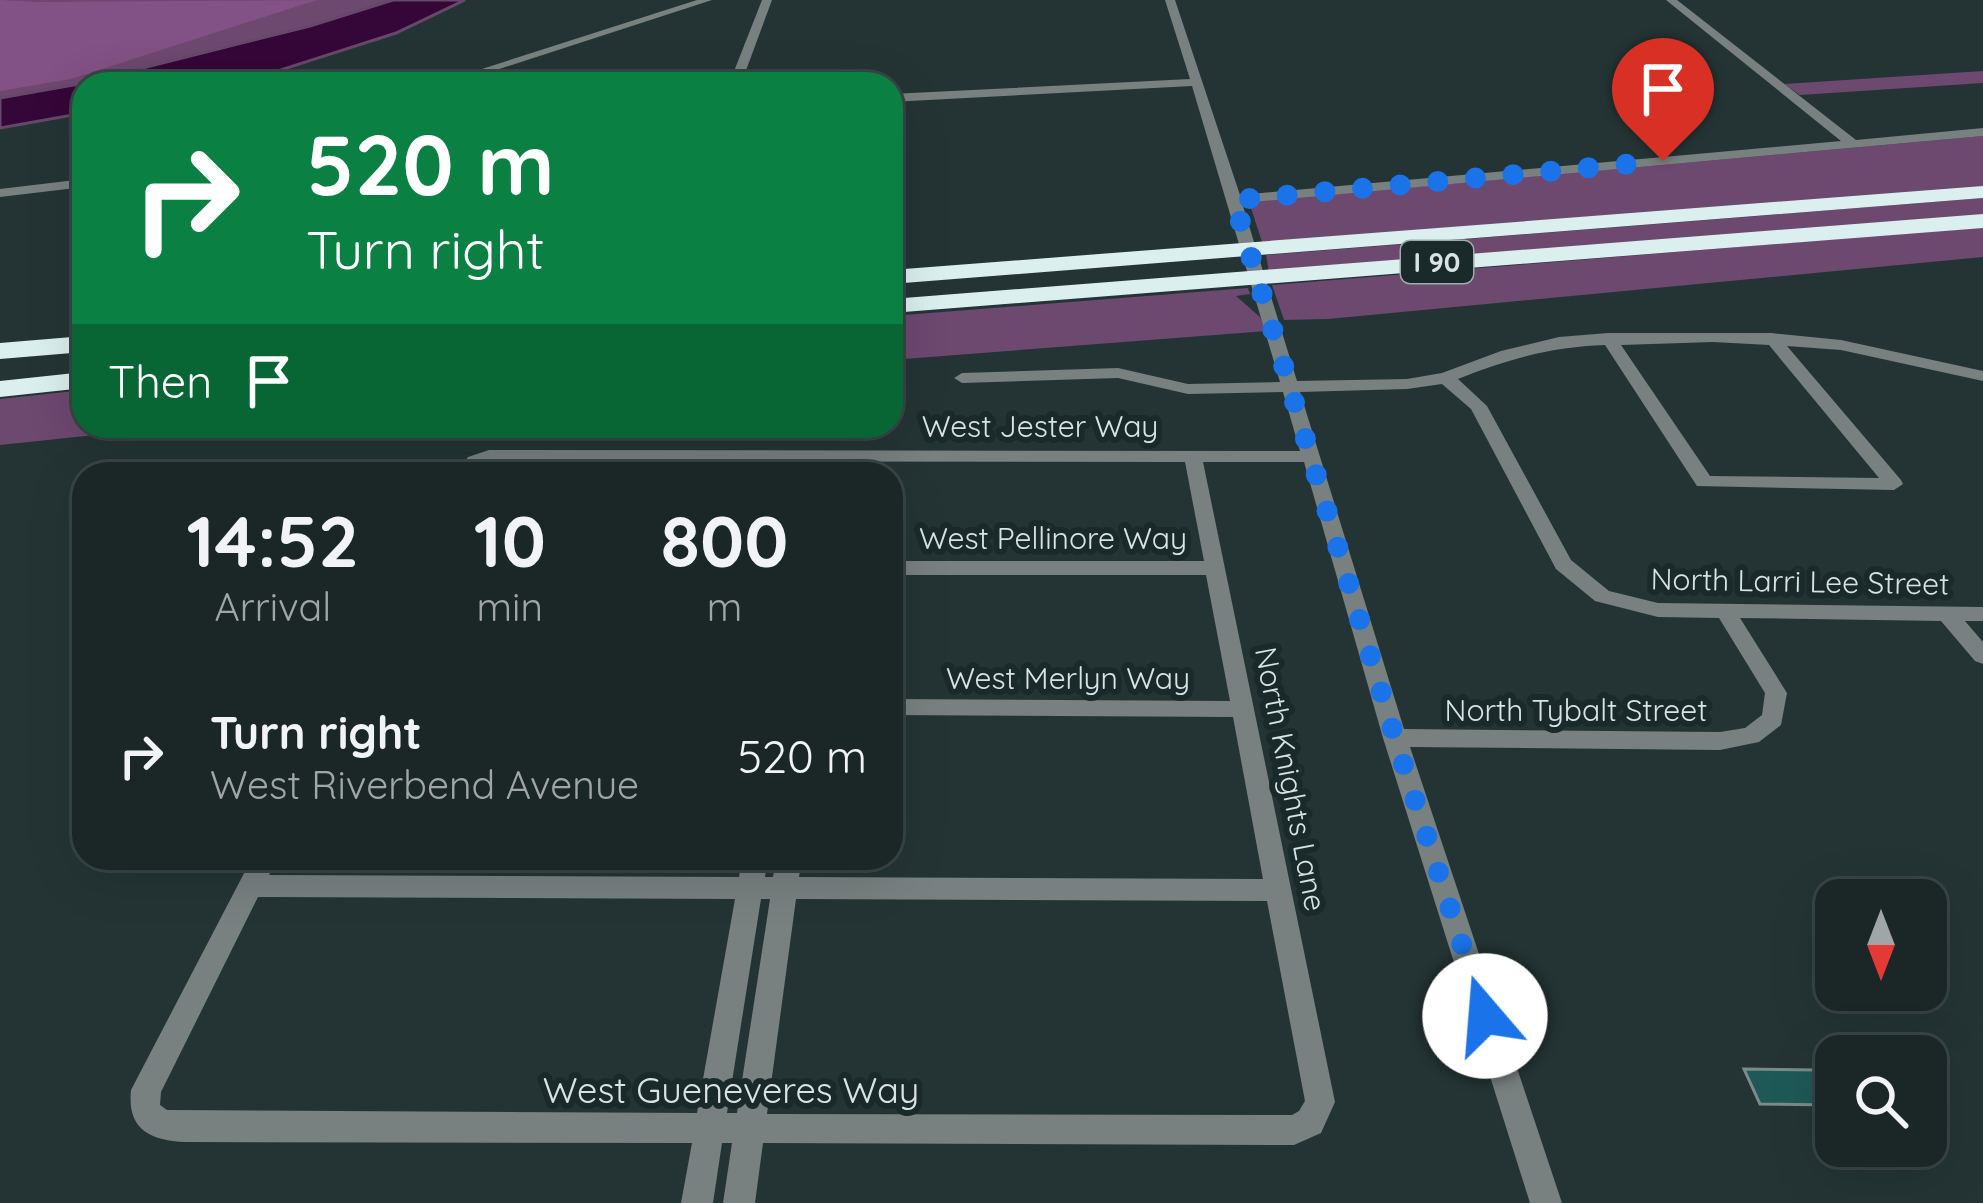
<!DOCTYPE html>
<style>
:root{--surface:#1b2727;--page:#242f2f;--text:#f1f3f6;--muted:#a0a5a7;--line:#394444}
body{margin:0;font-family:Quicksand,sans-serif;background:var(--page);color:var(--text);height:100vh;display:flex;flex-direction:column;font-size:45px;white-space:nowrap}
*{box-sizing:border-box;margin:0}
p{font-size:39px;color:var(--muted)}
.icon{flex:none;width:66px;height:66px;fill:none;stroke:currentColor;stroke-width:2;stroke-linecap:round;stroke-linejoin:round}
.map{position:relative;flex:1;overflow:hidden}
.side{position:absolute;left:72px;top:462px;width:831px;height:408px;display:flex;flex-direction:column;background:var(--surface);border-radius:36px;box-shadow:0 12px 48px #0002,0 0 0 3px var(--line)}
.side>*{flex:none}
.guide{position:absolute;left:72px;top:72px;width:831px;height:366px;border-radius:36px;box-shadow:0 12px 48px #0002,0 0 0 3px var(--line);background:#0b8043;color:#fff;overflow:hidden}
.needle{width:78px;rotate:180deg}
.fabs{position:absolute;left:1815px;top:879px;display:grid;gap:24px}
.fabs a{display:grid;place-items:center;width:132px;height:132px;border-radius:24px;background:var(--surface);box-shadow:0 12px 48px #0002,0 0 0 3px var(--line);font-size:60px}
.pin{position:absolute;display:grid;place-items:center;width:102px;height:102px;color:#fff;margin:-123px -51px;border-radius:50% 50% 50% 0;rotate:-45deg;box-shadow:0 0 12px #0007}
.pin .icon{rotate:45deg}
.me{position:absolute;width:132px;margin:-66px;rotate:342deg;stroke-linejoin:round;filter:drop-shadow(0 0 9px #0008)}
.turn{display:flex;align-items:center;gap:42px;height:252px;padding:0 36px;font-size:54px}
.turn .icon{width:156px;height:156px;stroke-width:2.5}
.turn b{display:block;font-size:84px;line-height:102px}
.then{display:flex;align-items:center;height:114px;padding:0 36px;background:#0003;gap:24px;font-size:45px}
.eta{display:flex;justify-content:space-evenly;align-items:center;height:204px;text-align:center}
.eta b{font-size:72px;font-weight:700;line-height:84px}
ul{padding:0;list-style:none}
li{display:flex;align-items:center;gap:36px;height:180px;padding:0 36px}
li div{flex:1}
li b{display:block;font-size:45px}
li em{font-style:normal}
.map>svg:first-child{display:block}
.green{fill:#6d486f}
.forest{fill:#825185}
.water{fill:#350638;stroke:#66486b;stroke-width:3}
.building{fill:#1e5958;stroke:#798c8b;stroke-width:3}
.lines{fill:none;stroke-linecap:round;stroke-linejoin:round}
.minor{fill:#788080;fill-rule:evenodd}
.highway{fill:#dbefef;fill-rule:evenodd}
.route{stroke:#1a73e8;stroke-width:21;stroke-dasharray:0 37.8}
.labels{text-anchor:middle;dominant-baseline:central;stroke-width:12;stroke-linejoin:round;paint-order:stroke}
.shield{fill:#1a2a2a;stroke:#a0acac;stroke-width:3}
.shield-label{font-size:27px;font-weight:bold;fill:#d9e3e3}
.street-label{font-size:30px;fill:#d9e3e3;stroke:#1a2a2a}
.near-street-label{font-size:36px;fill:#d9e3e3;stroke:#1a2a2a}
</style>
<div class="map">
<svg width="1983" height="1203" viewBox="0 0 1983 1203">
<rect width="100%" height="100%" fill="#243434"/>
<g class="green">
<path d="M0 0H393L310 26 79 84 0 98Z"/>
<path d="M1983 71V83L1800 95 1784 84Z"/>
<path d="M1983 136V187L1262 242 1251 208 1258 201Z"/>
<path d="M1983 198V215L1269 272 1266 255Z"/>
<path d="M1983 227V257L1328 319 1284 320 1272 285Z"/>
<path d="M1248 288 1250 294 1236 296 1260 317 1267 331 891 360V316Z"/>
<path d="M84 390V426H180L0 445V399Z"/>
</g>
<path class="forest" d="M0 0 37 2 317 0 71 79 0 91Z"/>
<path class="water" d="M393 0H465L396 33 237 84H84V113L0 128V98L79 84 310 26Z"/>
<path class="building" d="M1744 1069 1818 1070 1836 1105 1760 1104Z"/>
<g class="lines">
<g class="minor">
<path d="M697 0H712L453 84H435Z"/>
<path d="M762 0H772L741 84H729Z"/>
<path d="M1165 0H1175L1240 195 1841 141 1666 0H1677L1856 140 1983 128V136L1242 203 1297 381 1407 379 1442 373 1501 351 1559 337 1608 333H1771L1841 340 1983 371V381L1841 350 1787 346 1901 480 1903 484 1894 490 1697 486 1605 345C1551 347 1507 359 1458 379L1487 406 1571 560 1609 591 1658 603 1983 607V621H1965L1983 642V664L1975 661 1941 621 1740 618 1787 693 1781 725 1759 742 1720 750 1410 747 1562 1203H1530L1383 738 1304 462H1203L1335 1102 1321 1133 1294 1145 763 1143 755 1203H723L732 1143H722L713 1203H681L692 1143 185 1142C149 1140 127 1129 131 1090L252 858H278L269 875 739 877 742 858H768L765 877H773L776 858H802L799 877 1263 879 1233 717 891 715V699L1230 701 1206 575H891V561H1204L1185 462 492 461 482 465 475 474H456L468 457 489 450 1300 451 1283 392 1188 394 1118 378 962 383 954 378 962 373 1118 368 1188 384 1280 382 1192 86 891 102V94L1190 79ZM1713 342 1769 345 1879 478 1710 476 1621 345ZM1442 384 1471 409 1556 569 1595 601 1658 617 1719 618 1765 693 1762 715 1745 728 1720 732 1404 729 1300 392 1407 389ZM258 897 735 899 697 1113 167 1110 160 1105 161 1092ZM761 899H770L737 1113H727ZM796 899 1267 901 1305 1101 1299 1111 1292 1115 767 1114Z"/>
<path d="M84 179V187L0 197V189Z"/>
</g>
<g class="highway">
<path d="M1983 186V198L891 284V270Z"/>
<path d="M1983 214V228L891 313V299Z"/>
<path d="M84 336V352L0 359V343Z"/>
<path d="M84 372V388L0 397V381Z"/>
</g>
</g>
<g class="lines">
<path class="route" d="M1485 1016 1395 738 1234 200 1663 161"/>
</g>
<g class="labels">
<rect class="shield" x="1401" y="241" width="72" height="42" rx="9"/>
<g class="shield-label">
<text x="1437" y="262">I 90</text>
</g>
<g class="street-label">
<text x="1040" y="426">West Jester Way</text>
<text x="1053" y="538">West Pellinore Way</text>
<text transform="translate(1800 581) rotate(1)">North Larri Lee Street</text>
<text x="1068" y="678">West Merlyn Way</text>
<text x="1576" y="710">North Tybalt Street</text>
<text transform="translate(1291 779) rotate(79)">North Knights Lane</text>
</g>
<g class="near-street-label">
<text x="731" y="1089">West Gueneveres Way</text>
</g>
</g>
</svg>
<div class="fabs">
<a><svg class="needle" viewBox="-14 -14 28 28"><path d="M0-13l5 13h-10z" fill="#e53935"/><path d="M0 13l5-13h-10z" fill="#a0a5a7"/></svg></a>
<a><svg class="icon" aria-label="search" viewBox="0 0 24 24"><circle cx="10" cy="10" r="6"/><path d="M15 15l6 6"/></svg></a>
</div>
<div class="pin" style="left:1663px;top:161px;background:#d93025"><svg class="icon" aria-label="arrive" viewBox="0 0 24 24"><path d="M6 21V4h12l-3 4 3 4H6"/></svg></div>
<svg class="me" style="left:1485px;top:1016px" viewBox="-20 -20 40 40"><circle r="19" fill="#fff"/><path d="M0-13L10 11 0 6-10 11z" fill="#1a73e8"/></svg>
<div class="guide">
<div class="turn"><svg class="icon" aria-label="right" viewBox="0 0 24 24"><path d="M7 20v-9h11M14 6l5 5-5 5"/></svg><div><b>520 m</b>Turn right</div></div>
<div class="then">Then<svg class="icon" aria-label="arrive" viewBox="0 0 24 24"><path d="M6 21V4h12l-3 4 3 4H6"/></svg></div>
</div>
<section class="side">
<div class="eta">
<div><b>14:52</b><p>Arrival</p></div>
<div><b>10</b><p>min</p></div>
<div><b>800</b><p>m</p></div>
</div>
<ul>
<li><svg class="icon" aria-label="right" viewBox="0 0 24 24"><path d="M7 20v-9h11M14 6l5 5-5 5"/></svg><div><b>Turn right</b><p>West Riverbend Avenue</p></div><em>520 m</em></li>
</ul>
</section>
</div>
